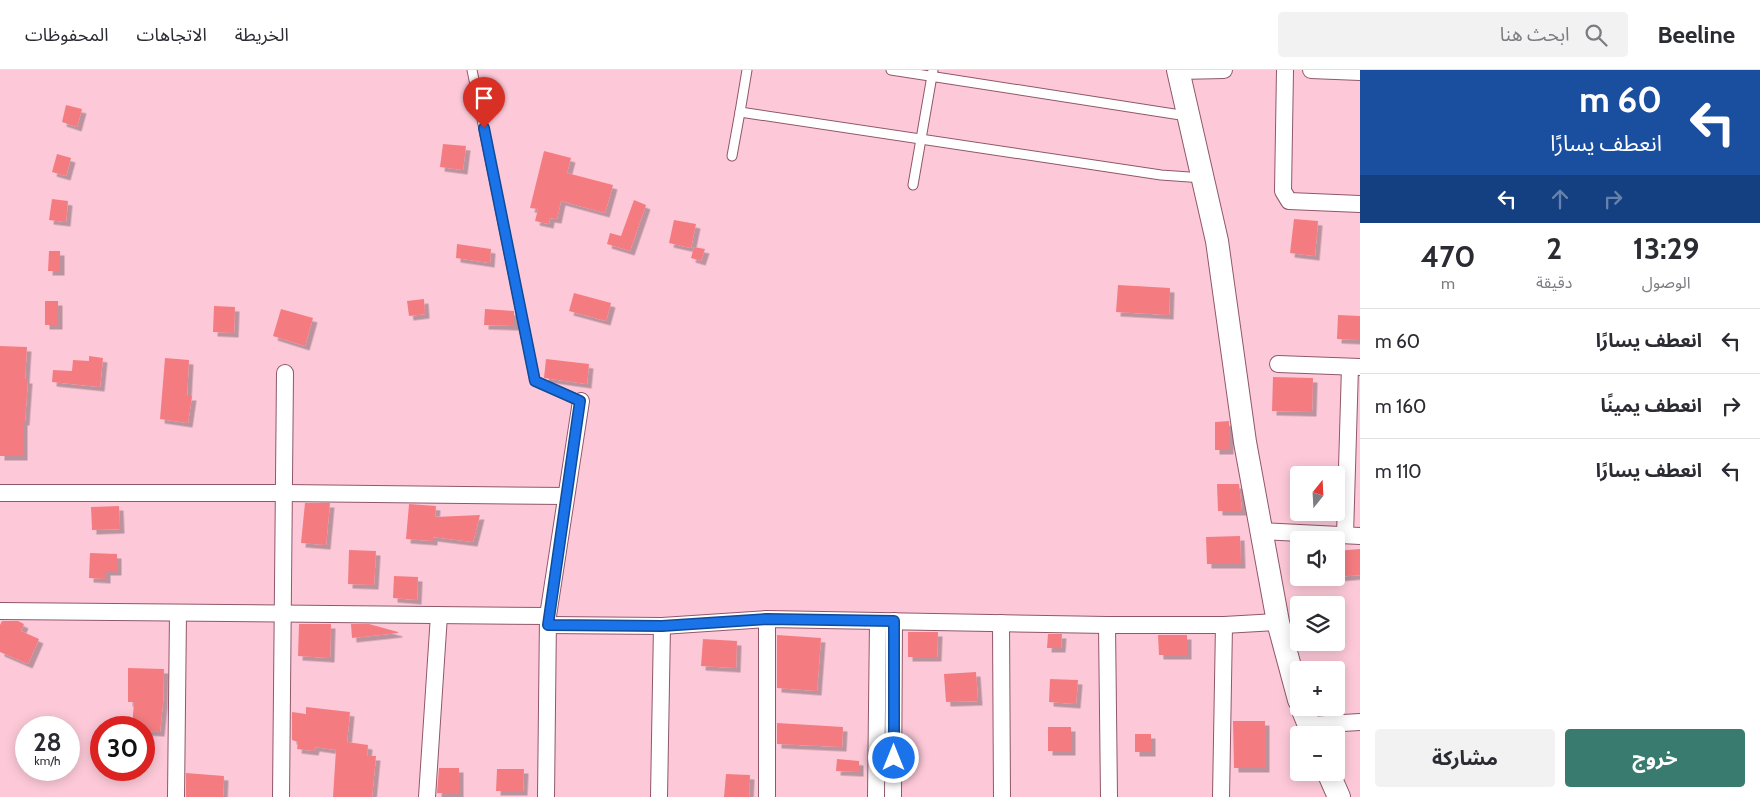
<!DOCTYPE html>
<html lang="ar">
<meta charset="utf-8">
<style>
:root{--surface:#fff;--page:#f2f2f3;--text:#2b2b33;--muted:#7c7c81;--line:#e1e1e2;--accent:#397c6f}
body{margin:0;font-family:Cabin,"Noto Sans Arabic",sans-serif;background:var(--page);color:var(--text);direction:rtl;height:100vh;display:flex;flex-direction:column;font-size:19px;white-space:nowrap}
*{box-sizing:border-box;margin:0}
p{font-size:16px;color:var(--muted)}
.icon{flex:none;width:28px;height:28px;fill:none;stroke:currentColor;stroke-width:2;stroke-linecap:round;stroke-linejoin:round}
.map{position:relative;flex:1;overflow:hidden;direction:ltr}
.drawer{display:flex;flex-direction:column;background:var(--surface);width:400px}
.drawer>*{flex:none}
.guide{background:#1a4fa0;color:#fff;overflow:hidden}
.needle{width:32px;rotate:18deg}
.buttons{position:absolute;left:1290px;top:396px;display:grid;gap:10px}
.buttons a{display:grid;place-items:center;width:55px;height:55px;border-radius:5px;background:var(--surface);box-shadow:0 2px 12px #0003;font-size:25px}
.speed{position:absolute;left:15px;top:646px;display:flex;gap:10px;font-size:25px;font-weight:700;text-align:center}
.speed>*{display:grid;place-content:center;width:65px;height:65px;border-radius:50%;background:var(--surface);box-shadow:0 2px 12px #0003;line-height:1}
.speed small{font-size:12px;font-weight:400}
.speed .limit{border:8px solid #d22;background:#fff;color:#111}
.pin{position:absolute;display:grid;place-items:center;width:42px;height:42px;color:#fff;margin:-51px -21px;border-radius:50% 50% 50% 0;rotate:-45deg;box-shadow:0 0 5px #0007}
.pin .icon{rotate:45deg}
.me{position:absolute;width:55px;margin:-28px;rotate:0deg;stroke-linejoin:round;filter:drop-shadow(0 0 4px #0008)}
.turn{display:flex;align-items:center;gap:18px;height:105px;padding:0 15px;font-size:22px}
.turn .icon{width:65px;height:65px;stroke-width:2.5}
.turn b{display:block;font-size:35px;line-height:42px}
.lanes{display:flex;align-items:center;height:48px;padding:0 15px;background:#0003;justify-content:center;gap:25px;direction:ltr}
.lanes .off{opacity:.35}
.eta{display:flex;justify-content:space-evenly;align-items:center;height:85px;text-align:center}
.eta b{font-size:30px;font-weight:700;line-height:35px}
.primary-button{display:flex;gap:10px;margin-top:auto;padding:10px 15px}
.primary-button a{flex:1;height:58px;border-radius:5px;background:var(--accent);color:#fff;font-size:20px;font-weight:700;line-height:58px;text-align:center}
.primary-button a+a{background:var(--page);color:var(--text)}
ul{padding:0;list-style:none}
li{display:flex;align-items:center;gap:15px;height:65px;padding:0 15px;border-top:1px solid var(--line)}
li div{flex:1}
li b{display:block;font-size:19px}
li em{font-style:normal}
header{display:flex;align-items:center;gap:30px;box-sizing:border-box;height:70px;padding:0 25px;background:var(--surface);border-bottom:1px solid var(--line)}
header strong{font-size:24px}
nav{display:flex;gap:28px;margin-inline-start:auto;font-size:18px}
.search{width:350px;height:45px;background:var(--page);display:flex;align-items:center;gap:12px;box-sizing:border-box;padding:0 18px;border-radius:5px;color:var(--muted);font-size:19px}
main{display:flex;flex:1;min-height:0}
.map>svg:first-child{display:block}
.building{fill:#f47c81;filter:url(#shadow)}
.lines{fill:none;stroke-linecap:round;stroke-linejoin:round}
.lane-casing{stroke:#8f586a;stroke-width:11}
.street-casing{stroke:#8f586a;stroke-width:18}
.secondary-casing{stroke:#8f586a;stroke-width:24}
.lane{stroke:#fff;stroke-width:9}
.street{stroke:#fff;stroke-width:16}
.secondary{stroke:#fff;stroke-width:22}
.route-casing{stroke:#114b97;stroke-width:12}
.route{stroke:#1a73e8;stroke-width:9}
</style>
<header>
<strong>Beeline</strong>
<div class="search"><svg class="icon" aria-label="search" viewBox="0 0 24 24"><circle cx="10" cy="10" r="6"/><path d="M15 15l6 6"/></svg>ابحث هنا</div>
<nav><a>الخريطة</a><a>الاتجاهات</a><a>المحفوظات</a></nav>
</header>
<main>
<section class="drawer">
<div class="guide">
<div class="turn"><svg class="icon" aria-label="left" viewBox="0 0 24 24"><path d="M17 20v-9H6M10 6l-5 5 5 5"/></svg><div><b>60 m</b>انعطف يسارًا</div></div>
<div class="lanes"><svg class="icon" aria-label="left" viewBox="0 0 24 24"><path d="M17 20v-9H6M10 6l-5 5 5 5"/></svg><svg class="icon off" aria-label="ahead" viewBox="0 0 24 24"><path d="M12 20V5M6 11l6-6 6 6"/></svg><svg class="icon off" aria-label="right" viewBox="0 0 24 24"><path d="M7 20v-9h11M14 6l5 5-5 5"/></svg></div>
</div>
<div class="eta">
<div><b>13:29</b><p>الوصول</p></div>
<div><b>2</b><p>دقيقة</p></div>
<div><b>470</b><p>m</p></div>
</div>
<ul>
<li><svg class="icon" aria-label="left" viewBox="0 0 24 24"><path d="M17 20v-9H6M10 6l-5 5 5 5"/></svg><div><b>انعطف يسارًا</b></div><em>60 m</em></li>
<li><svg class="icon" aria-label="right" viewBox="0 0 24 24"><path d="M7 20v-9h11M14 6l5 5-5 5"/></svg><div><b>انعطف يمينًا</b></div><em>160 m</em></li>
<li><svg class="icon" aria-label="left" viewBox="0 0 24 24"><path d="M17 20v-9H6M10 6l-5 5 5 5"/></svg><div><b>انعطف يسارًا</b></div><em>110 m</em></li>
</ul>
<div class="primary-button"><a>خروج</a><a>مشاركة</a></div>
</section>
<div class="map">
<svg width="1360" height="727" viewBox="0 0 1360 727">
<defs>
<filter id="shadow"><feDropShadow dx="4.5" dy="4.5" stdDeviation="0" flood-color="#0004"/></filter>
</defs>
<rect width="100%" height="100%" fill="#fdc9d8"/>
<g class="building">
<path d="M66 35 82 39 77 57 62 52Z"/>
<path d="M443 74 466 76 463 100 440 97Z"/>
<path d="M544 81 571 88 567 103 613 115 605 143 561 131 557 149 550 148 549 154 535 151 538 139 530 138Z"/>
<path d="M57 84 71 88 66 106 52 102Z"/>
<path d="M52 129 68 131 66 152 49 150Z"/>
<path d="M634 130 646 135 630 181 607 174 610 163 621 166Z"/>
<path d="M1294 149 1318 151 1315 186 1290 183Z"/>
<path d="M674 150 696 154 691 178 669 173Z"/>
<path d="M457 174 491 179 490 193 456 188Z"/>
<path d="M694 177 705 179 701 191 691 188Z"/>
<path d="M49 181H60V201H48Z"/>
<path d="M1118 215 1170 218 1169 245 1116 242Z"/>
<path d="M574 223 611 233 606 251 569 241Z"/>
<path d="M424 229 425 244 409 246 407 231Z"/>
<rect x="45" y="231" width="13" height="24"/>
<path d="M214 236 235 237 234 263 213 262Z"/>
<path d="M281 239 313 248 305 276 273 266Z"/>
<path d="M485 239 514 241V256L484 255Z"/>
<path d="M1338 245 1360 246V270L1337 269Z"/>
<path d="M0 276 27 277 25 309H28L25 351H23V386H0Z"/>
<path d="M89 286 103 288 100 317 52 312 53 300 72 301 73 290 89 291Z"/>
<path d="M165 288 189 290 187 326H192L188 353 160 349Z"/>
<path d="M546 289 589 294 587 314 544 308Z"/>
<path d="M1273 307 1313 308 1312 342 1272 341Z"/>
<path d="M1229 351V380H1215V352Z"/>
<path d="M1217 414H1239L1242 441H1218Z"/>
<path d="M305 433H330L326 475 301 473Z"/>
<path d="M409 434 436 436 435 447 480 445 473 472 433 467V471L406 469Z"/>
<path d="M119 436 120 459 92 460 91 437Z"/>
<path d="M1240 466 1241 494H1207L1206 467Z"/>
<path d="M1360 479V505L1336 507V481Z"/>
<path d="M349 480 376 481 374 515 348 514Z"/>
<path d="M90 483 117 484V501H106V509L89 508Z"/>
<path d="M394 506 418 507 417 530 393 528Z"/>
<path d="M2 551H18L24 554 21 561 39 569 28 594 0 582V555Z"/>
<path d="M299 554H331L330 588 298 586Z"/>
<path d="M351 554H369L398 562V563L352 568Z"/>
<path d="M908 562H938L937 587H908Z"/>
<path d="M1048 564H1062L1061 578H1047Z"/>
<path d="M777 565 821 568 817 621 777 618Z"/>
<path d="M1158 565H1187V585H1159Z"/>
<path d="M703 569 737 571 736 598 701 596Z"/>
<path d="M128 598 164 599 163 633 160 662 144 661V658H132L134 632H128Z"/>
<path d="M976 602 978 631 946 632 944 604Z"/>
<path d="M1050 609 1078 610 1076 634 1049 632Z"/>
<path d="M306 637 350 642 347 672 368 675 367 686H376L372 727H333L336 680 315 677 314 681 297 679 298 672 292 670V642L306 644Z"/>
<path d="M1233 651H1265V698H1234Z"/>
<path d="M777 653 843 657 842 677 777 674Z"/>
<rect x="1048" y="657" width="23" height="24"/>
<rect x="1135" y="664" width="16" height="18"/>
<path d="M837 689 859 691V702L836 701Z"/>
<path d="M439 698H459V723H437Z"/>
<path d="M497 699H524L523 721H496Z"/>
<path d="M186 703 224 706 223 727H186Z"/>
<path d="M726 704 750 705 749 727H724Z"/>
</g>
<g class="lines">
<g class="lane-casing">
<g id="lane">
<path d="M472 0 535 311 581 331"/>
<path d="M747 0 740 42 1161 105 1203 108"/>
<path d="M891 0 1187 46"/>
<path d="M732 86 740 42"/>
<path d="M913 115 933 0"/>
</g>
</g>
<g class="street-casing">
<g id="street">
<path d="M1285 0 1283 121 1289 131 1360 134"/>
<path d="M1311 0 1360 2"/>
<path d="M1178 1 1224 0"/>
<path d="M1278 294 1360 297"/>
<path d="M0 423H284L566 426"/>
<path d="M1261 461 1360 466"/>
<path d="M1345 465 1350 297"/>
<path d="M0 541 548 546"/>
<path d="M767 549V727"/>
<path d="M1001 553 1002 727"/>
<path d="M548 555 662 556 767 549 1107 555H1224L1278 552"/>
<path d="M1107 555 1109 727"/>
<path d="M1309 655 1360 652"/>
<path d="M176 727 178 543"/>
<path d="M281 727 285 303"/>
<path d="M427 727 439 545"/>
<path d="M546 727 548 546 581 331"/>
<path d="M659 727 662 556"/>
<path d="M876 727 878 551"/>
<path d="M893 727 894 551"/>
<path d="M1221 727 1224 555"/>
</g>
</g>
<g class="secondary-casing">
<g id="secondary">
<path d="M1178 0 1217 171 1245 372 1278 552 1299 630"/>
<path d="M1302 638 1313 665"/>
<path d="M1328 702 1339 727"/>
</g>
</g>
<use href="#lane" class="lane"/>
<use href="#street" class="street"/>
<use href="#secondary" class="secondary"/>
</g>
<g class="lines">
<g class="route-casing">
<path id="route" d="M484 58 535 311 580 331 548 555 662 556 767 549 894 551V688"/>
</g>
<use href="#route" class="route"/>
</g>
</svg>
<div class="buttons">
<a><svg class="needle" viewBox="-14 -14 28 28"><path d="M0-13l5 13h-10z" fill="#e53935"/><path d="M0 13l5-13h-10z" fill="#7c7c81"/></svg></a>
<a><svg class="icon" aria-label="sound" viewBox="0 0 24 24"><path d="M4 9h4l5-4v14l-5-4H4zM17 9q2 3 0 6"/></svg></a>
<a><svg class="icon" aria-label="layers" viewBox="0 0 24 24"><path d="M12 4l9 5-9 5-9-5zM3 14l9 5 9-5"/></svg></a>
<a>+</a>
<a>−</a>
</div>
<div class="speed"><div>28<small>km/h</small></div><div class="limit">30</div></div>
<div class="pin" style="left:484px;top:58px;background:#d93025"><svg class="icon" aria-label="arrive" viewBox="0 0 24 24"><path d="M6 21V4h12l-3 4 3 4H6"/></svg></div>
<svg class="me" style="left:894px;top:688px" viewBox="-20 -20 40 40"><circle r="17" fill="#1a73e8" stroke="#fff" stroke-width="3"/><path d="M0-11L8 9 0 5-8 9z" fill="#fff"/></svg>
</div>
</main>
